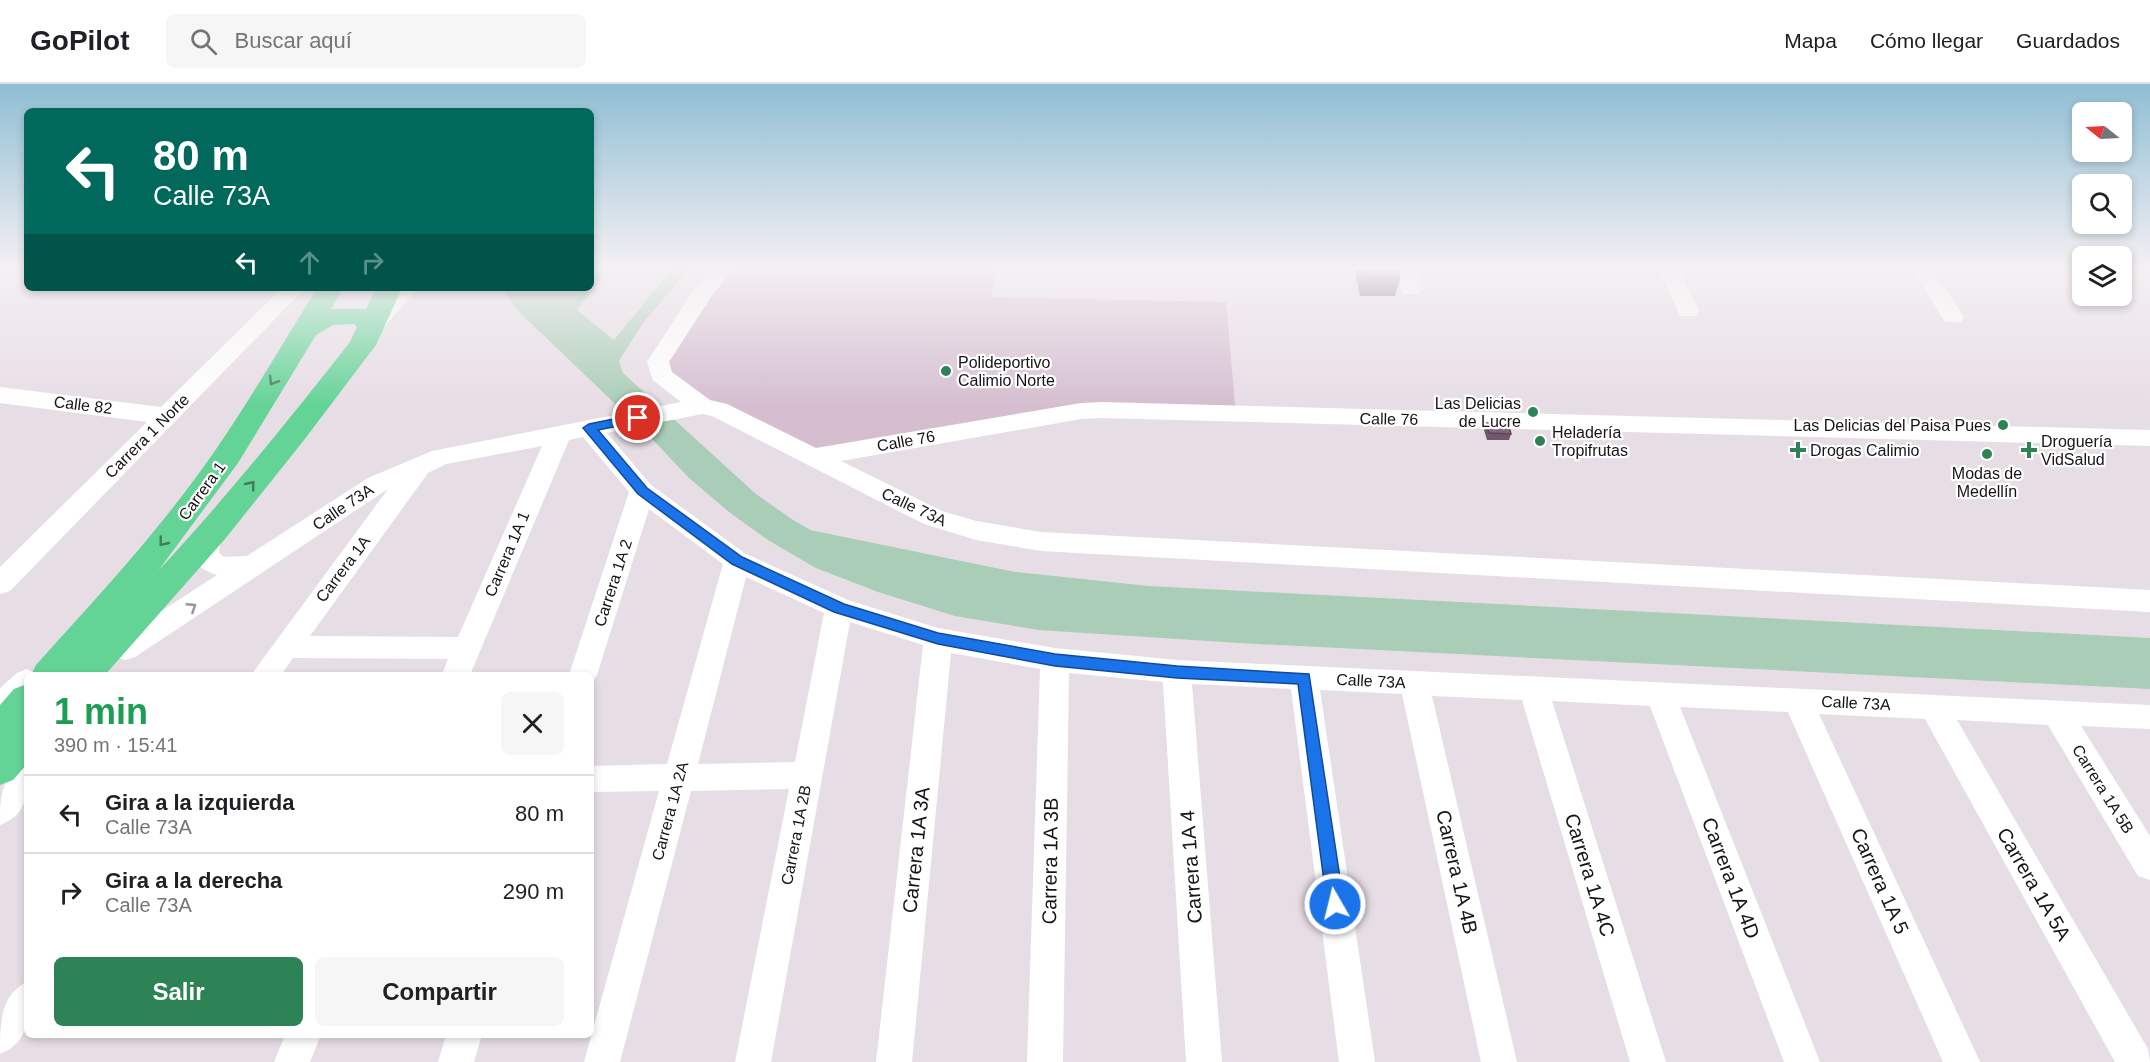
<!DOCTYPE html>
<html lang="es">
<meta charset="utf-8">
<style>
:root{--surface:#fff;--page:#f6f6f6;--text:#202124;--muted:#757577;--line:#e0e0e0;--accent:#2d8356}
body{margin:0;font-family:Helvetica,sans-serif;background:var(--page);color:var(--text);height:100vh;display:flex;flex-direction:column;font-size:22px;white-space:nowrap}
*{box-sizing:border-box;margin:0}
p{font-size:20px;color:var(--muted)}
.icon{flex:none;width:33px;height:33px;fill:none;stroke:currentColor;stroke-width:2;stroke-linecap:round;stroke-linejoin:round}
.map{position:relative;flex:1;overflow:hidden}
.panel{position:absolute;left:24px;top:588px;width:570px;height:366px;display:flex;flex-direction:column;background:var(--surface);border-radius:9px;box-shadow:0 3px 9px #0003}
.panel>*{flex:none}
.guide{position:absolute;left:24px;top:24px;width:570px;height:183px;border-radius:9px;box-shadow:0 3px 9px #0003;background:#00695c;color:#fff;overflow:hidden}
.needle{width:39px;rotate:288deg}
.fabs{position:absolute;left:2072px;top:18px;display:grid;gap:12px}
.fabs a{display:grid;place-items:center;width:60px;height:60px;border-radius:9px;background:var(--surface);box-shadow:0 3px 9px #0003;font-size:30px}
.pin{position:absolute;display:grid;place-items:center;width:51px;height:51px;color:#fff;margin:-26px;border:3px solid #fff;border-radius:50%;box-shadow:0 2px 6px #0007}
.me{position:absolute;width:66px;margin:-33px;rotate:352deg;stroke-linejoin:round;filter:drop-shadow(0 0 4px #0008)}
.turn{display:flex;align-items:center;gap:21px;height:126px;padding:0 30px;font-size:27px}
.turn .icon{width:78px;height:78px;stroke-width:2.5}
.turn b{display:block;font-size:42px;line-height:51px}
.lanes{display:flex;align-items:center;height:57px;padding:0 30px;background:#0003;justify-content:center;gap:30px;direction:ltr}
.lanes .off{opacity:.35}
.round{display:grid;place-items:center;flex:none;width:63px;height:63px;border-radius:9px;background:var(--page)}
.overview{display:flex;align-items:center;justify-content:space-between;height:102px;padding:0 30px}
h1{font-size:36px;font-weight:700;line-height:45px;color:#1e9e55}
.button{display:flex;gap:12px;margin-top:auto;padding:12px 30px}
.button a{flex:1;height:69px;border-radius:9px;background:var(--accent);color:#fff;font-size:24px;font-weight:700;line-height:69px;text-align:center}
.button a+a{background:var(--page);color:var(--text)}
ul{padding:0;list-style:none}
li{display:flex;align-items:center;gap:18px;height:78px;padding:0 30px;border-top:2px solid var(--line)}
li div{flex:1}
li b{display:block;font-size:22px}
li em{font-style:normal}
header{display:flex;align-items:center;gap:36px;box-sizing:border-box;height:84px;padding:0 30px;background:var(--surface);border-bottom:2px solid var(--line)}
header strong{font-size:28px}
nav{display:flex;gap:33px;margin-inline-start:auto;font-size:21px}
.search{width:420px;height:54px;background:var(--page);display:flex;align-items:center;gap:15px;box-sizing:border-box;padding:0 21px;border-radius:9px;color:var(--muted);font-size:22px}
.map>svg:first-child{display:block}
.green{fill:#d5bed0}
.water{fill:#a9cdb6}
.lines{fill:none;stroke-linecap:round;stroke-linejoin:round}
.river{fill:#a9cdb6;fill-rule:evenodd}
.minor{fill:#fff;fill-rule:evenodd}
.highway{fill:#63d396;fill-rule:evenodd}
.wall{fill:#71586c}
.building{fill:#83667d;stroke:#5c4758;stroke-width:1.5}
.oneway{stroke:#417d5c}
.oneway2{stroke:#979596}
.route{fill:#1a73e8;stroke:#114b97;stroke-width:1.5}
.poi-dot{fill:#2d8356;stroke:#fff;stroke-width:2}
.labels{text-anchor:middle;dominant-baseline:central;stroke-width:4.5;stroke-linejoin:round;paint-order:stroke}
.poi-label{font-size:16px;fill:#171416;stroke:#fff;text-anchor:start}
.street-label{font-size:16px;fill:#171416;stroke:#fff}
.near-street-label{font-size:20px;fill:#171416;stroke:#fff}
</style>
<header>
<strong>GoPilot</strong>
<div class="search"><svg class="icon" aria-label="search" viewBox="0 0 24 24"><circle cx="10" cy="10" r="6"/><path d="M15 15l6 6"/></svg>Buscar aquí</div>
<nav><a>Mapa</a><a>Cómo llegar</a><a>Guardados</a></nav>
</header>
<div class="map">
<svg width="2150" height="978" viewBox="0 0 2150 978">
<rect width="100%" height="100%" fill="#e7dee5"/>
<path class="green" d="M723 185H995L992 213 1226 218 1236 331 1102 326 813 373 661 291 717 190Z"/>
<path class="water" d="M591 185H609L577 226 614 256 672 185H689L643 239 619 277 623 289 756 410 793 436 838 462 895 483 967 505 1045 518 1239 530 2150 576V605L1239 559 1039 546 955 532 878 508 816 484 768 456 729 428 688 393 656 359 515 224 505 206 506 204H553L562 207 564 204H591Z"/>
<g class="lines">
<path class="river" d="M810 446 1015 488 1149 502 2150 554V584L1149 530 1015 516 798 468 792 459 798 450Z"/>
<g class="minor">
<path d="M712 185H734L713 210 669 278 672 288 710 316 727 320 816 364 1081 319 1102 318 2150 346V362L1102 334 1081 335 841 377 942 427 976 437 1041 448 2150 506V528L1041 467 976 456 924 440 712 332 702 330 607 349 651 401 746 470 848 516 938 544 1055 564 1177 576 2150 621V645L2081 642 2150 752V796L2138 792 2048 641 1957 636 2148 965 2150 978H2115L1925 635 1819 630 1980 978H1943L1788 628 1680 623 1820 978H1784L1650 622 1552 617 1666 978H1630L1522 616 1432 612 1517 978H1481L1402 610 1320 606 1375 978H1339L1291 605 1192 600 1222 978H1186L1163 598 1069 589 1063 978H1027L1040 585 951 569 912 978H876L923 561 850 538 771 978H735L789 705 691 707 620 978H584L659 707 591 708V682L667 680 723 480 649 425 597 591 591 600V591H569L629 408 583 353 569 356 470 591H442L448 575 293 574 281 591H251L388 405 135 573 125 576 115 573 111 565 115 557 217 491C185 481 191 464 205 440L214 437 223 440 227 447 220 459 219 469 224 473 247 472 368 394 432 367 681 318 653 296 647 278 697 201ZM542 362 458 553 310 552 428 389 446 380ZM746 493 824 529 795 678 698 680Z"/>
<path d="M1397 185H1417L1422 205 1419 210H1403Z"/>
<path d="M1659 185H1679L1699 227 1696 232H1680Z"/>
<path d="M1912 185H1932L1964 233 1961 238H1945Z"/>
<path d="M282 204H305L10 507 0 510V483L147 338 0 319V303L161 323Z"/>
<path d="M395 204H418L380 248H364L361 243 364 238Z"/>
<path d="M27 585 38 591H27V615L10 632 0 635V604L17 589Z"/>
<path d="M27 680C27 707 30 730 0 741 0 715 0 690 27 680Z"/>
<path d="M27 898C27 928 34 956 0 970 0 939 0 911 27 898Z"/>
<path d="M285 951H321L310 978H274Z"/>
<path d="M446 951H482L474 978H438Z"/>
</g>
<g class="highway">
<path d="M317 204H343L331 225H366L376 204H402L376 261 304 356 225 455 105 591H31L36 581C91 520 148 459 197 392 241 332 278 267 317 204ZM354 240 357 243 350 258C288 337 226 414 158 487L238 379 316 251 333 241Z"/>
<path d="M27 600V680L13 696 0 701V621L14 605Z"/>
</g>
</g>
<g class="wall">
<path d="M1355 185H1397L1400 194 1395 212H1360L1358 202V199H1357Z"/>
<path d="M1486 339 1511 350 1509 356H1487L1484 346Z"/>
</g>
<g class="building">
<path d="M1362 185H1397L1400 194 1364 193Z"/>
<path d="M1486 339 1508 340 1511 350 1489 349Z"/>
</g>
<defs><path id="oneway-chevron" d="M-2-3.5L2.5 0L-2 3.5" fill="none" stroke-width="1.6" stroke-linecap="round" stroke-linejoin="round" transform="scale(1.5)"/></defs>
<g class="oneway">
<use href="#oneway-chevron" transform="translate(273 297) rotate(121)"/>
<use href="#oneway-chevron" transform="translate(251 401) rotate(-51)"/>
<use href="#oneway-chevron" transform="translate(163 458) rotate(129)"/>
</g>
<use class="oneway2" href="#oneway-chevron" transform="translate(192 523) rotate(-33)"/>
<linearGradient id="sky" x2="0" y2="1"><stop stop-color="#8fbed4"/><stop offset="0.57" stop-color="#f4f0f3"/><stop offset="1" stop-color="#f4f0f3" stop-opacity="0"/></linearGradient>
<rect width="2150" height="322" fill="url(#sky)"/>
<path class="route" d="M638 330 644 334 643 337 598 346 647 404 742 473 844 520 938 549 1055 570 1177 582 1309 590 1344 820 1341 825 1335 828 1329 825 1327 820 1298 600 1177 594 1055 582 938 560 834 528 732 480 638 410 583 344 589 340Z"/>
<g class="poi-dot">
<circle cx="946" cy="287" r="6"/>
<circle cx="1533" cy="328" r="6"/>
<circle cx="2003" cy="341" r="6"/>
<circle cx="1540" cy="357" r="6"/>
<path d="M1795 357h6v6h6v6h-6v6h-6v-6h-6v-6h6z"/>
<path d="M2026 357h6v6h6v6h-6v6h-6v-6h-6v-6h6z"/>
<circle cx="1987" cy="370" r="6"/>
</g>
<g class="labels">
<g class="poi-label">
<text x="958" y="278">Polideportivo<tspan x="958" dy="18">Calimio Norte</tspan></text>
<text x="1521" y="319" text-anchor="end">Las Delicias<tspan x="1521" dy="18">de Lucre</tspan></text>
<text x="1991" y="341" text-anchor="end">Las Delicias del Paisa Pues</text>
<text x="1552" y="348">Heladería<tspan x="1552" dy="18">Tropifrutas</tspan></text>
<text x="2041" y="357">Droguería<tspan x="2041" dy="18">VidSalud</tspan></text>
<text x="1810" y="366">Drogas Calimio</text>
<text x="1987" y="389" text-anchor="middle">Modas de<tspan x="1987" dy="18">Medellín</tspan></text>
</g>
<g class="street-label">
<text transform="translate(83 321) rotate(7)">Calle 82</text>
<text transform="translate(1389 335) rotate(1)">Calle 76</text>
<text transform="translate(147 352) rotate(-45)">Carrera 1 Norte</text>
<text transform="translate(906 357) rotate(-10)">Calle 76</text>
<text transform="translate(202 407) rotate(-54)">Carrera 1</text>
<text transform="translate(343 423) rotate(-34)">Calle 73A</text>
<text transform="translate(914 423) rotate(25)">Calle 73A</text>
<text transform="translate(507 470) rotate(-67)">Carrera 1A 1</text>
<text transform="translate(343 485) rotate(-53)">Carrera 1A</text>
<text transform="translate(613 499) rotate(-72)">Carrera 1A 2</text>
<text transform="translate(1371 597) rotate(3)">Calle 73A</text>
<text transform="translate(1856 619) rotate(3)">Calle 73A</text>
<text transform="translate(2103 705) rotate(58)">Carrera 1A 5B</text>
<text transform="translate(670 727) rotate(-75)">Carrera 1A 2A</text>
<text transform="translate(796 751) rotate(-79)">Carrera 1A 2B</text>
</g>
<g class="near-street-label">
<text transform="translate(916 766) rotate(-84)">Carrera 1A 3A</text>
<text transform="translate(1050 777) rotate(-89)">Carrera 1A 3B</text>
<text transform="translate(1191 783) rotate(-94)">Carrera 1A 4</text>
<text transform="translate(1457 788) rotate(77)">Carrera 1A 4B</text>
<text transform="translate(1590 791) rotate(73)">Carrera 1A 4C</text>
<text transform="translate(1731 794) rotate(69)">Carrera 1A 4D</text>
<text transform="translate(1880 797) rotate(66)">Carrera 1A 5</text>
<text transform="translate(2034 800) rotate(60)">Carrera 1A 5A</text>
</g>
</g>
</svg>
<div class="fabs">
<a><svg class="needle" viewBox="-14 -14 28 28"><path d="M0-13l5 13h-10z" fill="#e53935"/><path d="M0 13l5-13h-10z" fill="#757577"/></svg></a>
<a><svg class="icon" aria-label="search" viewBox="0 0 24 24"><circle cx="10" cy="10" r="6"/><path d="M15 15l6 6"/></svg></a>
<a><svg class="icon" aria-label="layers" viewBox="0 0 24 24"><path d="M12 4l9 5-9 5-9-5zM3 14l9 5 9-5"/></svg></a>
</div>
<div class="pin" style="left:638px;top:334px;background:#d93025"><svg class="icon" aria-label="arrive" viewBox="0 0 24 24"><path d="M6 21V4h12l-3 4 3 4H6"/></svg></div>
<svg class="me" style="left:1335px;top:820px" viewBox="-20 -20 40 40"><circle r="17" fill="#1a73e8" stroke="#fff" stroke-width="3"/><path d="M0-11L8 9 0 5-8 9z" fill="#fff"/></svg>
<div class="guide">
<div class="turn"><svg class="icon" aria-label="left" viewBox="0 0 24 24"><path d="M17 20v-9H6M10 6l-5 5 5 5"/></svg><div><b>80 m</b>Calle 73A</div></div>
<div class="lanes"><svg class="icon" aria-label="left" viewBox="0 0 24 24"><path d="M17 20v-9H6M10 6l-5 5 5 5"/></svg><svg class="icon off" aria-label="ahead" viewBox="0 0 24 24"><path d="M12 20V5M6 11l6-6 6 6"/></svg><svg class="icon off" aria-label="right" viewBox="0 0 24 24"><path d="M7 20v-9h11M14 6l5 5-5 5"/></svg></div>
</div>
<section class="panel">
<div class="overview"><div><h1>1 min</h1><p>390 m · 15:41</p></div><a class="round"><svg class="icon" aria-label="close" viewBox="0 0 24 24"><path d="M6 6l12 12M18 6L6 18"/></svg></a></div>
<ul>
<li><svg class="icon" aria-label="left" viewBox="0 0 24 24"><path d="M17 20v-9H6M10 6l-5 5 5 5"/></svg><div><b>Gira a la izquierda</b><p>Calle 73A</p></div><em>80 m</em></li>
<li><svg class="icon" aria-label="right" viewBox="0 0 24 24"><path d="M7 20v-9h11M14 6l5 5-5 5"/></svg><div><b>Gira a la derecha</b><p>Calle 73A</p></div><em>290 m</em></li>
</ul>
<div class="button"><a>Salir</a><a>Compartir</a></div>
</section>
</div>
